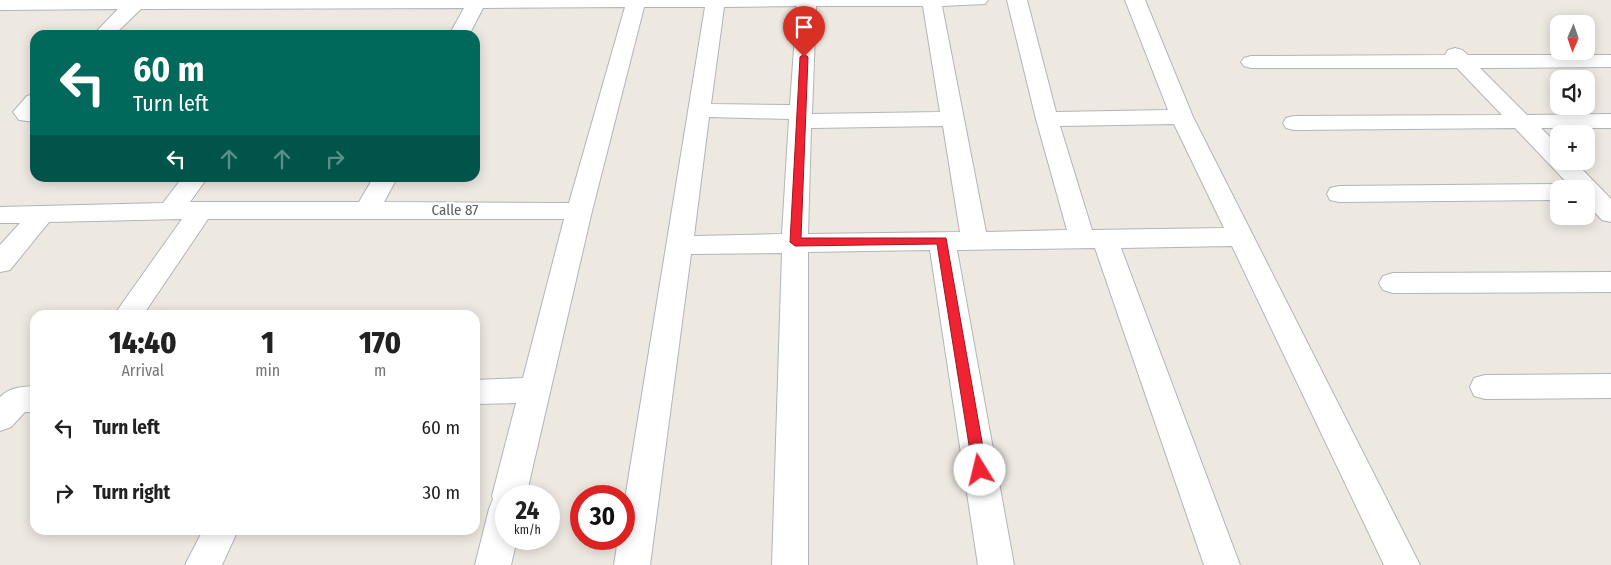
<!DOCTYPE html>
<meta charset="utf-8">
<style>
:root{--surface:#fff;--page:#f6f6f6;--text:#222;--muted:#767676}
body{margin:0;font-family:"Fira Sans Condensed",sans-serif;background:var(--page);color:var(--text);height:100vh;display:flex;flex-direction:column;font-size:19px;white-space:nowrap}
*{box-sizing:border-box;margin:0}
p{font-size:16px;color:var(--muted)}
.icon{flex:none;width:28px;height:28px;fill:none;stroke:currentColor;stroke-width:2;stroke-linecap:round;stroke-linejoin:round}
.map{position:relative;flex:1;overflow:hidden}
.side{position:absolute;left:30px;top:310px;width:450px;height:225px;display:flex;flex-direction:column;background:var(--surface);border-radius:15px;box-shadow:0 2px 12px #0003}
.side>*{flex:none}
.hud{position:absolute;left:30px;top:30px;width:450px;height:152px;border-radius:15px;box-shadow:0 2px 12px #0003;background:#00695c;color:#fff;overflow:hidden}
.needle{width:32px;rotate:182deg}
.buttons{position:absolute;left:1550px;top:15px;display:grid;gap:10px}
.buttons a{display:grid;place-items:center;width:45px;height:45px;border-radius:10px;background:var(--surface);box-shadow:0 2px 12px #0003;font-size:25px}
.speed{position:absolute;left:495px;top:485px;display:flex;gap:10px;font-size:25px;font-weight:700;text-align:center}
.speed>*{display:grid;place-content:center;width:65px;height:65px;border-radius:50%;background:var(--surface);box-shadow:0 2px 12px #0003;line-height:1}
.speed small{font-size:12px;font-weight:400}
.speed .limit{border:8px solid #d22;background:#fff;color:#111}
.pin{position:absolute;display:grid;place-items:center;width:42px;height:42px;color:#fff;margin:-51px -21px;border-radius:50% 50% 50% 0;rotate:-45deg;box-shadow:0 0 5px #0007}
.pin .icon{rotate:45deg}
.me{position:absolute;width:55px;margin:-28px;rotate:351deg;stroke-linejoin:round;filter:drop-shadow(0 0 4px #0008)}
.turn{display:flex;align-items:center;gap:18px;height:105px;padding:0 20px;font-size:22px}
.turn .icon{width:65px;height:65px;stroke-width:2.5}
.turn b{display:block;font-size:35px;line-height:42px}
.lanes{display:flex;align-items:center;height:48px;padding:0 20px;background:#0003;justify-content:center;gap:25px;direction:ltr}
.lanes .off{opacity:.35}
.eta{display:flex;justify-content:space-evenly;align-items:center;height:85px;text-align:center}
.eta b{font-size:30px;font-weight:800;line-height:35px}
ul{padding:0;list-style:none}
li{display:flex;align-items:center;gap:15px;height:65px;padding:0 20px}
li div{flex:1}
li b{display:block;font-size:19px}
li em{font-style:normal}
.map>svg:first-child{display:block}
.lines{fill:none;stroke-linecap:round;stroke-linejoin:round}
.street-casing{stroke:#b1b5b9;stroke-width:2}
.street{fill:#fff;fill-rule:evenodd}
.route{fill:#f02333;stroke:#9c1721}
.labels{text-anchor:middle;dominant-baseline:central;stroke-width:4;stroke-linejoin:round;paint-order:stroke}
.street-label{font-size:15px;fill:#595e62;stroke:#fff}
</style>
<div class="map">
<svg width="1611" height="565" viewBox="0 0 1611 565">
<rect width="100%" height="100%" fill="#ede8e0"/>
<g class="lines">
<g class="street-casing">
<g id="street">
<path d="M0 0H988L985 4 942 6 986 232 1067 230 1036 119 1007 0H1027L1056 112 1168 110 1125 0H1145L1193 117 1420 565H1384L1232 246 1121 248 1240 565H1204L1095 248 957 250 1014 565H978L930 250 808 252V565H772L782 253 691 254 650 565H614L618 539H624V505L705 7H644L592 211 526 496H506V539H517L511 565H475L489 509 493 499 492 496 516 403 475 404V380L523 378 564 219H208L143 315H114L182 219 49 222 10 270 0 272V245L20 223H0V207L163 203 182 178H207L190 202H359L373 178H397L384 202 569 203 625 7 483 8 469 35H449L464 8 141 9 114 35H93L118 9 0 10ZM797 6 790 105 711 104 724 7ZM816 6H923L940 112 812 114ZM709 117 789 119 782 234 694 236ZM1174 124 1224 228 1092 230 1060 126ZM943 126 960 232 808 234 811 128Z"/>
<path d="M1455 48 1462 50 1468 55H1611V67L1480 68 1527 115 1611 114V128H1541L1559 146V161H1574L1611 199V222L1602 220 1586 203V189H1573L1515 128 1294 130 1286 128 1283 123 1286 118 1294 116 1502 115 1457 68H1251L1244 66 1241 62 1244 58 1251 56 1445 55 1448 50Z"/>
<path d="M35 94V122L19 120 13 112 27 96Z"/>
<path d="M1559 184 1568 186 1569 189H1559V200L1339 202 1330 200 1327 194 1330 188 1339 186Z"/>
<path d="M1611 272V292L1393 293 1383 290 1379 283 1383 276 1393 273Z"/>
<path d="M1611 374V398L1485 399 1474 396 1470 387 1474 378 1485 375Z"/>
<path d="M35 386V412H25L11 427 0 431V397C10 387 21 387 35 386Z"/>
<path d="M203 530H238L222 565H185Z"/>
</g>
</g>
<use href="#street" class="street"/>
</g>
<path class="route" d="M804 54 808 57 801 238H946L987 470 985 474 980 476 975 474 973 470 937 244 795 246 790 242 800 57Z"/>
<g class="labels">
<g class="street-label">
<text x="455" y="210">Calle 87</text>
</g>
</g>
</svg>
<div class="buttons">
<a><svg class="needle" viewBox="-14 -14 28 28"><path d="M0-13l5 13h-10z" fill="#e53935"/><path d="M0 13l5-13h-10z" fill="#767676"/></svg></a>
<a><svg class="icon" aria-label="sound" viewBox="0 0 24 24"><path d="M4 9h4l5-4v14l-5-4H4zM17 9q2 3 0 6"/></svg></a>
<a>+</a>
<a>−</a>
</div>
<div class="speed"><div>24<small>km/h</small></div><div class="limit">30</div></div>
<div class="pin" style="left:804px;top:57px;background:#d93025"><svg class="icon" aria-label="arrive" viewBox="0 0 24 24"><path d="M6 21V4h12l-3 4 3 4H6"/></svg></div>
<svg class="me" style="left:980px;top:470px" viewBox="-20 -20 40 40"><circle r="19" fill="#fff"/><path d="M0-13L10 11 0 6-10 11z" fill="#f02333"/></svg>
<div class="hud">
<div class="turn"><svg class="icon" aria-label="left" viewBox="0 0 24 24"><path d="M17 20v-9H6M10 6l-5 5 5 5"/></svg><div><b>60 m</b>Turn left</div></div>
<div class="lanes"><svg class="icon" aria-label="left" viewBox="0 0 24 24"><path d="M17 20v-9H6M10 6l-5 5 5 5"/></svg><svg class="icon off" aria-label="ahead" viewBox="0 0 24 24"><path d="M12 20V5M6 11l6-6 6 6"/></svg><svg class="icon off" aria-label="ahead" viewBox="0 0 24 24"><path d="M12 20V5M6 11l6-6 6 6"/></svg><svg class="icon off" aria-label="right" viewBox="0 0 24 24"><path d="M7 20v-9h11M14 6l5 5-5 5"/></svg></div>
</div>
<section class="side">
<div class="eta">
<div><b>14:40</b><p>Arrival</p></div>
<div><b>1</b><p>min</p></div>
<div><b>170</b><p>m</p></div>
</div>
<ul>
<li><svg class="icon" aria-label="left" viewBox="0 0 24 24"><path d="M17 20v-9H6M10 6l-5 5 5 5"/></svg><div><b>Turn left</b></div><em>60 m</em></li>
<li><svg class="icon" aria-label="right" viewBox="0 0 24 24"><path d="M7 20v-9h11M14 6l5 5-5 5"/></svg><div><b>Turn right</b></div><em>30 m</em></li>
</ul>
</section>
</div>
